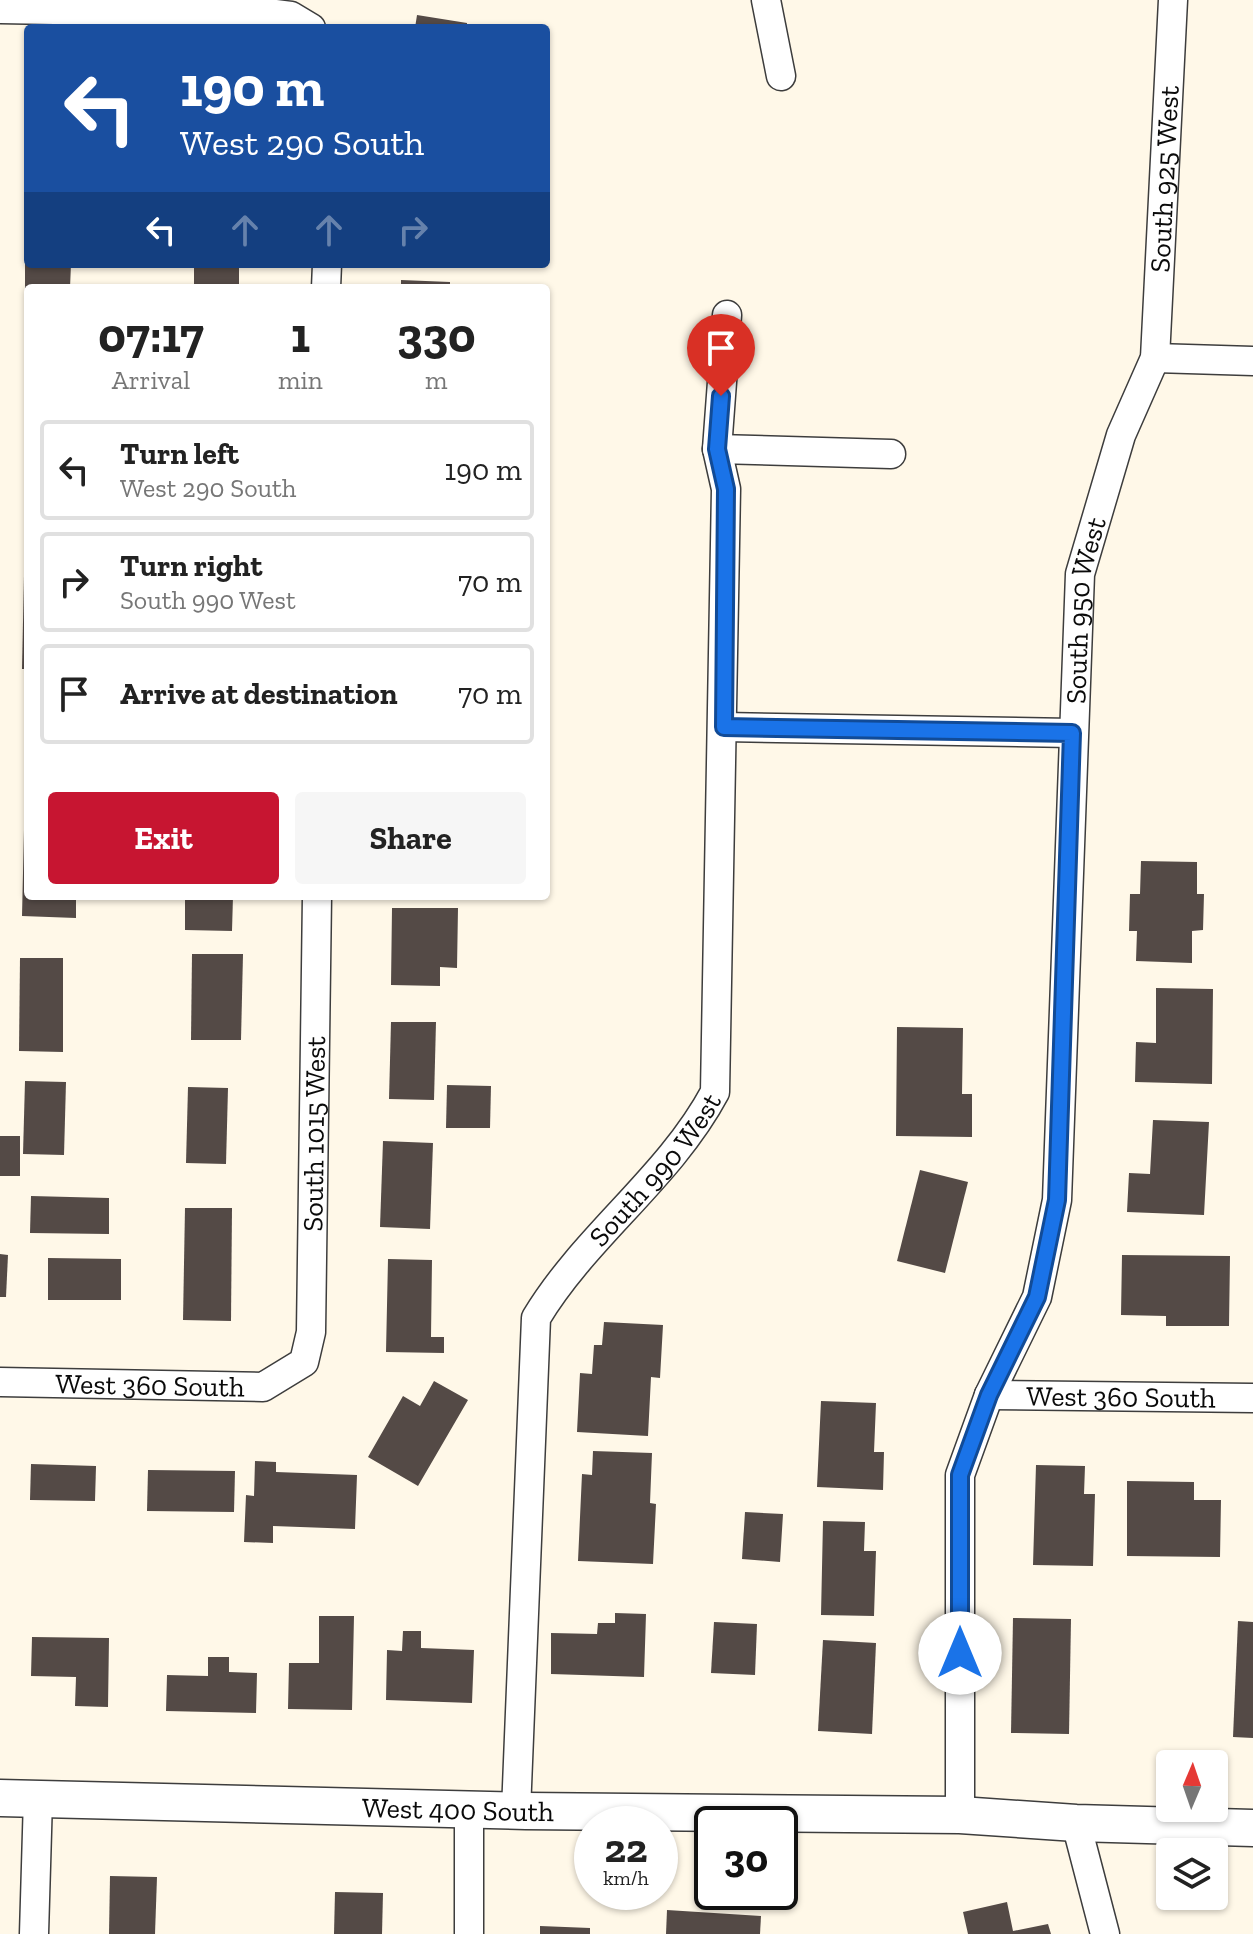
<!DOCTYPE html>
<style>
:root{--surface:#fff;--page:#f6f6f6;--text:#222;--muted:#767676;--line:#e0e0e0;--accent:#c71531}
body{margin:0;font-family:"Zilla Slab",serif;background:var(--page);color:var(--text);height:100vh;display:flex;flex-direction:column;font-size:30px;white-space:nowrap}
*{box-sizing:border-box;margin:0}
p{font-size:26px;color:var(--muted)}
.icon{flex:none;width:44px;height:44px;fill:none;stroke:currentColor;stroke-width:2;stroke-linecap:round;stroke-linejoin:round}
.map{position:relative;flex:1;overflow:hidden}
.drawer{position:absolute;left:24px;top:284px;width:526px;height:616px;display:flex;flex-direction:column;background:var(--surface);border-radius:8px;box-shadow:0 2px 6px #0004}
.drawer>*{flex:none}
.top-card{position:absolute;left:24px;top:24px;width:526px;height:244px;border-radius:8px;box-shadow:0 2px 6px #0004;background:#1a4fa0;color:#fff;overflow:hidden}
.needle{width:52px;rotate:2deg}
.controls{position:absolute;left:1156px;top:1750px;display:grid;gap:16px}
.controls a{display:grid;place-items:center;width:72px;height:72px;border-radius:8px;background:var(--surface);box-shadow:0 2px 6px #0004;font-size:40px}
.speed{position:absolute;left:574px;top:1806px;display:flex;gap:16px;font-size:40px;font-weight:700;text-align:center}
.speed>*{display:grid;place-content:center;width:104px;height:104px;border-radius:50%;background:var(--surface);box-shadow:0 2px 6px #0004;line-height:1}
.speed small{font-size:20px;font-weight:400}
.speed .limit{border:4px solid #111;border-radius:12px;background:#fff;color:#111}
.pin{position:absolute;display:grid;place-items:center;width:68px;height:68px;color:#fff;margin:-82px -34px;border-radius:50% 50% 50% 0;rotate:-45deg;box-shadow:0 0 8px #0007}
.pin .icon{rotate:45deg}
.me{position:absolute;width:88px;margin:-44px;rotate:0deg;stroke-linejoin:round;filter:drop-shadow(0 0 6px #0008)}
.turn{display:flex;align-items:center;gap:28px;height:168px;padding:0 24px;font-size:36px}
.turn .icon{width:104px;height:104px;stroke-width:2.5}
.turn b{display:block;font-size:56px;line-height:68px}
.lanes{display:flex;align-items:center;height:76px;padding:0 24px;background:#0003;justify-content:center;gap:40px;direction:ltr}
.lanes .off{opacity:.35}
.eta{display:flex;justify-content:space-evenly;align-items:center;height:136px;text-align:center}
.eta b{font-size:48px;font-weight:700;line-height:56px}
.cta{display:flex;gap:16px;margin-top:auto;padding:16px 24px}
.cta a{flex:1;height:92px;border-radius:8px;background:var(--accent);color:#fff;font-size:32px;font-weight:700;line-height:92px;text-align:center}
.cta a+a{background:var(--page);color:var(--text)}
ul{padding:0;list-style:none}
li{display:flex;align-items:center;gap:24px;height:100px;margin:0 16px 12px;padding:0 8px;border:4px solid var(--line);border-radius:8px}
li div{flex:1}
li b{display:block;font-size:30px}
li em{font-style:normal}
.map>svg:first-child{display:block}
.building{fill:#544a46}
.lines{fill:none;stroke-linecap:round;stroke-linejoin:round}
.minor-casing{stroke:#3d3d3d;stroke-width:31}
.tertiary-casing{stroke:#3d3d3d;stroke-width:39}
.minor{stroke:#fff;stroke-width:28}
.tertiary{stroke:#fff;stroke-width:36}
.route-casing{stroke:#114b97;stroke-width:20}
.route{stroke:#1a73e8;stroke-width:14}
.labels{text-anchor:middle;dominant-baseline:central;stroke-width:8;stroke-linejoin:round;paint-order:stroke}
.street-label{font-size:28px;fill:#0a0a0a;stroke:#fff}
</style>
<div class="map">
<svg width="1253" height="1934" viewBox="0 0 1253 1934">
<rect width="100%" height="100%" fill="#fff8e8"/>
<g class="building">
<path d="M417 15 467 23V28H415Z"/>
<path d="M25 250 28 264H71L70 288 25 289Z"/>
<rect x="194" y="264" width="45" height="24"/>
<path d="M401 280 450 282V288H401Z"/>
<path d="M24 576H28V669H22Z"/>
<path d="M24 830H28V896H76V918L22 916Z"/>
<path d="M1141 861 1197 862V894H1204L1203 930 1192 931V963L1136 961 1137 931H1129L1130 894H1140Z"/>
<path d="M185 896H233L232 931 185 930Z"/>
<path d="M392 908H458L457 968 440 967V986L391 985Z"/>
<path d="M192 954H243L241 1040H191Z"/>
<path d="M20 958H63V1052L19 1051Z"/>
<path d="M1156 988 1213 989 1212 1084 1135 1082 1136 1042 1156 1043Z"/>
<path d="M391 1022H436L434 1100 389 1099Z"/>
<path d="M897 1027 963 1028 962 1094H972V1137L896 1136Z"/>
<path d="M25 1081 66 1082 64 1155 23 1154Z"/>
<path d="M447 1085 491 1086 490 1128H446Z"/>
<path d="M188 1087 228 1088 226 1164 186 1163Z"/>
<path d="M1153 1120 1209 1122 1204 1215 1127 1212 1129 1173 1150 1174Z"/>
<rect x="0" y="1136" width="20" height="40"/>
<path d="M383 1141 433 1143 430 1229 380 1227Z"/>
<path d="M920 1170 968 1182 945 1273 897 1261Z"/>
<path d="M31 1196 109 1198V1234L30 1233Z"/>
<path d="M185 1208H232L231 1321 183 1320Z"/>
<path d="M0 1254 8 1255 6 1297H0Z"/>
<path d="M1122 1255 1230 1256 1229 1326H1166V1316L1121 1315Z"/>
<path d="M48 1258 121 1259V1300H48Z"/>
<path d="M388 1259 432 1260 431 1337H444V1353L386 1352Z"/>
<path d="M604 1322 663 1325 660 1378 651 1377 648 1436 577 1432 580 1373 592 1374 594 1345H602Z"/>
<path d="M434 1381 468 1400 418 1486 368 1457 403 1396 420 1406Z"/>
<path d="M821 1401 876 1403 874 1452H884L883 1490 817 1487Z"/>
<path d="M593 1451 652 1453 650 1503 656 1504 653 1564 578 1561 582 1474 592 1475Z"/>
<path d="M255 1461 276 1462V1472L357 1475 355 1529 273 1526V1543L244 1542 246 1495 254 1496Z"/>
<path d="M31 1464 96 1466 95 1501 30 1500Z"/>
<path d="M1036 1465 1085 1466 1084 1494H1095L1093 1566 1033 1565Z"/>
<path d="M148 1470 235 1471 234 1512 147 1511Z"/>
<path d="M1127 1481 1194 1482V1500H1221L1220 1557 1127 1556Z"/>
<path d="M745 1512 783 1514 780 1562 742 1559Z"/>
<path d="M823 1521 865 1522 864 1551H876L874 1616 821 1615Z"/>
<path d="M615 1613 646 1614 644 1677 551 1674V1633L597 1634 598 1623H615Z"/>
<path d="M319 1616H354L352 1710 288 1709 289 1663H319Z"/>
<path d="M1013 1618 1071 1619 1069 1734 1011 1733Z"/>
<path d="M1238 1621 1253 1622V1738L1233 1737Z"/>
<path d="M714 1622 757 1624 755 1675 711 1673Z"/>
<path d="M403 1631H421V1648L474 1650 472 1703 386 1700 387 1650 402 1651Z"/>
<path d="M32 1637 109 1638 108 1707 75 1706 76 1677 31 1676Z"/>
<path d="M823 1640 876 1643 872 1734 818 1731Z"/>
<path d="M208 1657H229V1672L257 1673 256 1713 166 1711 167 1675 208 1676Z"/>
<path d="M110 1876 157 1877 155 1934H109Z"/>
<path d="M335 1892 383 1893 382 1934H334Z"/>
<path d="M1007 1902 1013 1931 1048 1924 1051 1934H968L963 1912Z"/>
<path d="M667 1910 761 1916 760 1934H666Z"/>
<path d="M540 1926 590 1928V1934H540Z"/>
</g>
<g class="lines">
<g class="minor-casing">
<g id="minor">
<path d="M766 0 781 76"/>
<path d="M0 9 275 14 291 16 311 28"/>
<path d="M326 288 327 264"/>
<path d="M1155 358 1253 361"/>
<path d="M717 449 891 454"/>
<path d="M724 727 1072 733"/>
<path id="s1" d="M0 1382 263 1387 304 1362 311 1332 317 896"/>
<path id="s2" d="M989 1395 1253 1398"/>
<path id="s3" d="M516 1811 536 1318C586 1235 669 1178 715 1092L726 489 717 449 727 315"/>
<path id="s4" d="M960 1815V1475L989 1395 1037 1297 1057 1200 1080 574 1121 435 1155 358 1173 0"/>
<path d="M1076 1823 1105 1934"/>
<path d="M34 1934 38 1798"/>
<path d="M469 1934V1809"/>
</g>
</g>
<g class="tertiary-casing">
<g id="tertiary">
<path id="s5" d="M0 1798 526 1811 960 1815 1076 1823 1253 1828"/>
</g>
</g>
<use href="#minor" class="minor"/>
<use href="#tertiary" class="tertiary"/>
</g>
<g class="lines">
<g class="route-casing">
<path id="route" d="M721 396 717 449 726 489 724 727 1072 733 1057 1200 1037 1297 989 1395 960 1475V1653"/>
</g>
<use href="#route" class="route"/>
</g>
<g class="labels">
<g class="street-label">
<text stroke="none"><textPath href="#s4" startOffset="1668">South 925 West</textPath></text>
<text stroke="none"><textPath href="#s4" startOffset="1224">South 950 West</textPath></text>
<text stroke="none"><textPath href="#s1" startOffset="540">South 1015 West</textPath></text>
<text stroke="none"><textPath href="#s3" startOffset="684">South 990 West</textPath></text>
<text stroke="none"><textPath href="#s1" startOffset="150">West 360 South</textPath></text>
<text stroke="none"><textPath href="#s2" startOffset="132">West 360 South</textPath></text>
<text stroke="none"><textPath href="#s5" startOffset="458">West 400 South</textPath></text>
</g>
</g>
</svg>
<div class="controls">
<a><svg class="needle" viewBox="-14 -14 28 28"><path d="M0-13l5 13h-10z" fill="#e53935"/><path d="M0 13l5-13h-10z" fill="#767676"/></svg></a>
<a><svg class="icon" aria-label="layers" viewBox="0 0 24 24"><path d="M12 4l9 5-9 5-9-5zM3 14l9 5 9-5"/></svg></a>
</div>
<div class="speed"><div>22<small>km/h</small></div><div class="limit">30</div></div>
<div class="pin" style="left:721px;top:396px;background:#d93025"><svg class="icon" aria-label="arrive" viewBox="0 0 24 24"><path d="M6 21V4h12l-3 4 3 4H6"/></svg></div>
<svg class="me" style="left:960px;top:1653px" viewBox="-20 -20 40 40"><circle r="19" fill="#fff"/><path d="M0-13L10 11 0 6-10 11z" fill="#1a73e8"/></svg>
<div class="top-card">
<div class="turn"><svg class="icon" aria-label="left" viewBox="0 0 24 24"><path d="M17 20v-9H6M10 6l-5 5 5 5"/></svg><div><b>190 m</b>West 290 South</div></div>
<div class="lanes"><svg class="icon" aria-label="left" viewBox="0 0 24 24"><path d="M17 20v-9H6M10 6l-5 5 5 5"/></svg><svg class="icon off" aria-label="ahead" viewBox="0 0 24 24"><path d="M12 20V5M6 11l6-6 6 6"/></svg><svg class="icon off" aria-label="ahead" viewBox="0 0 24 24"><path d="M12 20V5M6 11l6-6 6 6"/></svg><svg class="icon off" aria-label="right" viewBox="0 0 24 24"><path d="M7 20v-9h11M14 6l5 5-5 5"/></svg></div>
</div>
<section class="drawer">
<div class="eta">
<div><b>07:17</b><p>Arrival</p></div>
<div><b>1</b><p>min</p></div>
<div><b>330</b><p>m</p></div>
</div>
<ul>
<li><svg class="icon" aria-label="left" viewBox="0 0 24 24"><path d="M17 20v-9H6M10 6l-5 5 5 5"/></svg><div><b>Turn left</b><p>West 290 South</p></div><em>190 m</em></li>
<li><svg class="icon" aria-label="right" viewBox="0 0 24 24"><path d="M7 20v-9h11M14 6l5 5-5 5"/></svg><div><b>Turn right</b><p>South 990 West</p></div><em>70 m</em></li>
<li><svg class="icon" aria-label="arrive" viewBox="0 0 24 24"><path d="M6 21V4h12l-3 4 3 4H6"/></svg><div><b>Arrive at destination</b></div><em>70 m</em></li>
</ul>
<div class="cta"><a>Exit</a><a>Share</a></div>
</section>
</div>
